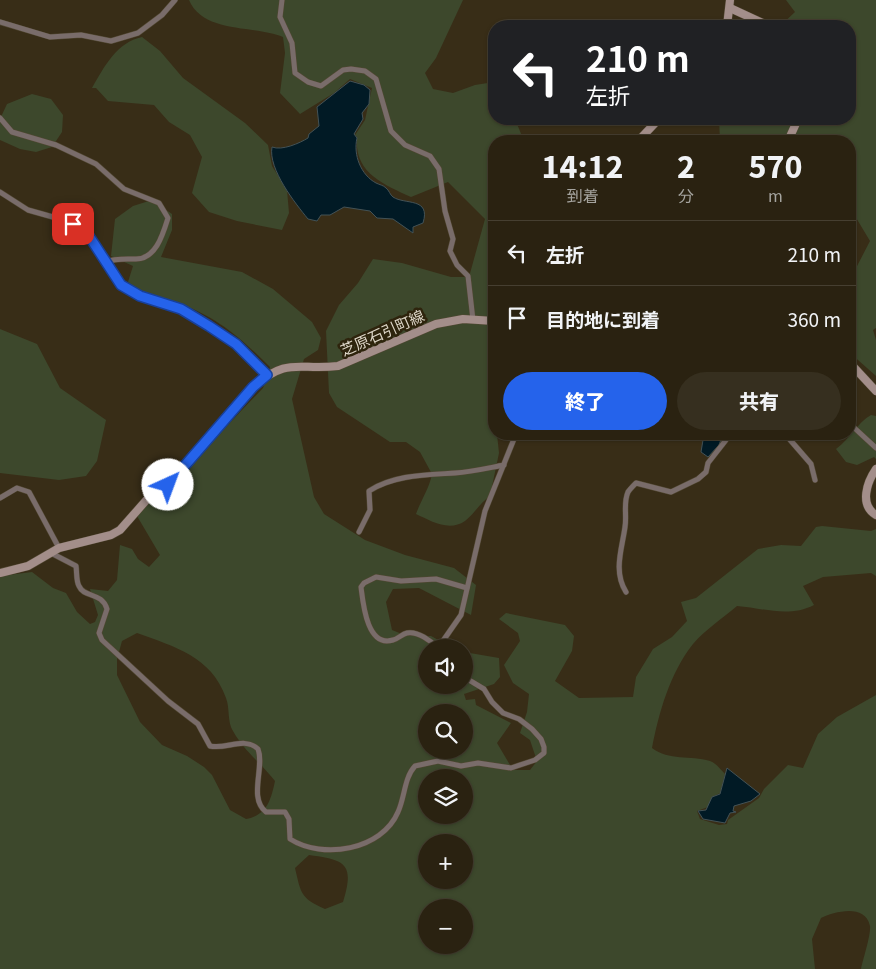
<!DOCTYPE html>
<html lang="ja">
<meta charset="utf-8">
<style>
:root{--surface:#2a2211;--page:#362f1f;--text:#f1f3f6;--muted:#a5a49f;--line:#463f31;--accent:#2563eb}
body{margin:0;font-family:Georgia,"Noto Sans JP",serif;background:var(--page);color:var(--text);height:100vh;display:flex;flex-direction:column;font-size:19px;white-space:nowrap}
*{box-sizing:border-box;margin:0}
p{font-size:16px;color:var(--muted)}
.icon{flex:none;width:28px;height:28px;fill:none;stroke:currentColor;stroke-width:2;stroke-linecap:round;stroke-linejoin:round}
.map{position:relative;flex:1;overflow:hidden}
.side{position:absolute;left:488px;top:135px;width:368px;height:305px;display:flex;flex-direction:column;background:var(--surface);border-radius:20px;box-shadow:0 1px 4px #0004,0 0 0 1px var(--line)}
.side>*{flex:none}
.top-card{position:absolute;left:488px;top:20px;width:368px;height:105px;border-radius:20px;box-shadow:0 1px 4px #0004,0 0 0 1px var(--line);background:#202124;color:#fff;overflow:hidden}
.tools{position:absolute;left:418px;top:639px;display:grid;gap:10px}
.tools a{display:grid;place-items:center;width:55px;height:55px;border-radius:50%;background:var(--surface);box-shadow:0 1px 4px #0004,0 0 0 1px var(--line);font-size:25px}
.pin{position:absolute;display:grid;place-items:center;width:42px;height:42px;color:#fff;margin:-21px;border-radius:10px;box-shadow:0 2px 8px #0006}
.me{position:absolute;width:55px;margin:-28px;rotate:43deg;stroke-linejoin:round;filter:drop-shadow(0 0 4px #0008)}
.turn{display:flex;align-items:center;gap:18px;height:105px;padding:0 15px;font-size:22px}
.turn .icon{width:65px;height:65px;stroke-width:2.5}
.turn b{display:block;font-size:35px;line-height:42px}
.eta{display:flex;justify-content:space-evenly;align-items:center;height:85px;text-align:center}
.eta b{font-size:30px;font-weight:800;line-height:35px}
.button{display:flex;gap:10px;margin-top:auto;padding:10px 15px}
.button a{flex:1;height:58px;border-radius:30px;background:var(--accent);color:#fff;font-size:20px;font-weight:800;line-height:58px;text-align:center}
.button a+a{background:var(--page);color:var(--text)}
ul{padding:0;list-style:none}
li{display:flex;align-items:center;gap:15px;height:65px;padding:0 15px;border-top:1px solid var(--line)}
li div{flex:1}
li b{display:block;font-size:19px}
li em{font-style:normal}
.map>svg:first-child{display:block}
.green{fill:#3d482c;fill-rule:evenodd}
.water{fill:#011a25;stroke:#435256}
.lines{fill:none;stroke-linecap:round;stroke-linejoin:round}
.street-casing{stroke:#524833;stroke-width:6}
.secondary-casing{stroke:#524833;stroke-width:9}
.street{stroke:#796c6a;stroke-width:5}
.secondary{stroke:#a38e8a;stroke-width:8}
.route-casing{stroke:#184099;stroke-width:12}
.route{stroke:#2563eb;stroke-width:9}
.labels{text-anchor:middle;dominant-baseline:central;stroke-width:5;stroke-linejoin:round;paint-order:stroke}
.street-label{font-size:15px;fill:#ddd6c8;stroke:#2e240d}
</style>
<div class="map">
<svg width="876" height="969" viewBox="0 0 876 969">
<rect width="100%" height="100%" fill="#382d17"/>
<g class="green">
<path d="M189 0H463L436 58 425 73 433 89 453 93 475 85 494 82V119H515L524 141H494V434H497L499 453 490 496C480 503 474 514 465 521 449 532 431 521 416 514 421 500 429 489 432 474L420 452 406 442H390L337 407 329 393 326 331 339 305 358 283 373 259 402 263 451 277H469L485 219 448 182 411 197C383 184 354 173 357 137L355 135 365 120 372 88 350 79 334 93 300 114 280 93 285 53 283 37C256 25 203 34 189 0Z"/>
<path d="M786 0H876V328L873 330 876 340V376L849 352V268L855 270 870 241 849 206V141H720L719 119H849V26H780L795 12Z"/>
<path d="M142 37 160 51 183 78 245 123 268 145 272 166 287 190 289 213 282 230 237 221 209 212 192 193 202 157 190 135 169 122 154 105 108 101 96 88H92C104 67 117 42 142 37Z"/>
<path d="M32 94 51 99 63 115 62 132 52 147 36 152 20 149 0 140V119L7 104Z"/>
<path d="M152 200 172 214V230L161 257 242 272 273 289 312 322 321 338 318 350 304 359 292 399 314 497 324 514 365 540 405 555 454 568 476 585 471 615 419 588 393 589 386 602 392 630 407 636H431L451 647 426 648V685H464V652L499 658 500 677 494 684 464 694 466 700 475 699 476 705 511 723 497 743 513 770H530L537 761 530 740 520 733 527 712 529 694 513 683 504 665 520 641 518 633 499 619 506 613 565 625 574 636 572 651 555 681 579 698 633 697 636 677 653 649 672 637 687 621 681 602 696 598 758 549 781 545 801 546 816 527 822 526 871 531 876 529V576L871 573 823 577 803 586 814 605C789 618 763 608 737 606 723 618 705 630 693 644 670 673 659 712 652 748 669 761 690 755 710 761 716 763 721 770 725 774L720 793 712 797 708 807 697 811 700 819 719 825 727 824 728 820 759 798 764 789 788 765 803 768 818 734 837 717 876 695V969H861C863 959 871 935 870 926 865 903 834 912 821 918L812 939 815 969H0V576L32 572 53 588 66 593 77 612 90 624 95 622 98 615 90 589 108 591 117 580 120 545 132 549 138 559 149 567 160 555 137 516 160 485 200 454 263 388 270 367C240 337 217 317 176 302 157 295 143 295 128 282L133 266 111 256 115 219 133 206ZM137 633C175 647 211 656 226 698 230 708 227 722 233 731 244 751 261 763 275 781 271 800 267 815 246 819L230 810 212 775 204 767 187 756 162 745 140 722 117 675V659L122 641ZM426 712H464V750H426ZM426 778H464V815H426ZM426 842H464V880H426ZM309 855C345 860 355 863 343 902L325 909C300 898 301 893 295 868ZM426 908H464V945H426Z"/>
<path d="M0 329 37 344 60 388 106 420 97 461 86 476 59 480 0 473Z"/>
<path d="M871 415 876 416V459L874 457 857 465 846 462 836 449C850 439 857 423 871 415Z"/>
</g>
<g class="water">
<path d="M350 81 364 85 370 90 369 104 362 113 363 119 354 134 357 138C353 155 361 175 376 183 380 185 383 185 386 188 389 190 390 195 393 197 405 205 431 197 423 223L413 227V233L393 219 377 218 370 211 344 207 330 215H321L317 221 308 219C295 203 268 169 272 147 282 151 300 143 308 138L309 134 319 126 317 107Z"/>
<path d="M692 434H723L719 445 708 457 701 452 703 440 697 439Z"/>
<path d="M727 768 760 794 751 801 734 806 733 811 736 812 730 813 725 823 703 819 698 811 706 810 712 797 720 794Z"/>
</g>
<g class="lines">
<g class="street-casing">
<g id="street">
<path d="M282 0 280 17 292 43 295 73 308 82 321 86 343 70 351 69 365 71 376 79 391 131 405 145 430 156 439 169 445 211 453 239 450 251 457 265 468 276 473 320"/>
<path d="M0 22 50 37 81 35 111 41 138 33 162 15 175 0"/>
<path d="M0 118 12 132 56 145 96 164 124 189 159 203 168 218C163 234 156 259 136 259 124 259 116 258 105 262"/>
<path d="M0 192 28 210 60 219 82 230 89 236 121 285 140 296 181 309 209 326 236 343 267 375"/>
<path d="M849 423 876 448"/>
<path d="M785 434 811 464 815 480"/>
<path d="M0 498 17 488 29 492 59 548"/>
<path d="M359 532 370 510 369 491C394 475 425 475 455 473 471 472 488 468 504 465"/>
<path d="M51 553 76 566C77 572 76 581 79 586 84 598 102 592 107 609L99 633 102 640 168 701 198 724 210 746C226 750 244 736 258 749 265 767 248 798 266 812H285L289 819 290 839C323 860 382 850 398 812 405 797 404 778 415 766L438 761 461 766 478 763 511 768 535 760 544 753V747L541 739 532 729 519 719 503 713 492 702 484 689 464 677"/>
<path d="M626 592C613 571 622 549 625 527 627 515 623 503 628 492 630 489 633 486 636 483L671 492 698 479 706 472 708 463 726 440V434"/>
<path d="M438 648C431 641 418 631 407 633 402 634 398 639 393 640 367 648 363 603 361 587L364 583 376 577 401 581 436 579 467 588"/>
<path d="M438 648 461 615 485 511 516 434"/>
</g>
</g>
<g class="secondary-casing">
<g id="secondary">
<path d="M730 8 769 26"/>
<path d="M727 26 730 0"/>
<path d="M638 141 659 119"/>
<path d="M788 141 798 119"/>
<path d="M849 362 876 391"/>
<path d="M876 469C867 482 859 505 876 515"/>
<path d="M0 573 28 566 59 548 111 535 120 530 150 496 168 485 178 474 253 387C289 356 298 371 338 366L436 324 463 319 494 321"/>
</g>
</g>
<use href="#street" class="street"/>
<use href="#secondary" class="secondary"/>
</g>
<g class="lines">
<g class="route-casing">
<path id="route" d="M73 224 89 236 121 285 140 296 181 309 209 326 236 344 267 375 253 387 168 485"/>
</g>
<use href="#route" class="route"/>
</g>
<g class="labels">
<g class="street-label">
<text transform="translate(382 332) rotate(-24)">芝原石引町線</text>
</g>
</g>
</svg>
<div class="tools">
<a><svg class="icon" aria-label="sound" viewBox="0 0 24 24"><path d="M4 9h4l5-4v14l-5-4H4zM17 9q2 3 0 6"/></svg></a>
<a><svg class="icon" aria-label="search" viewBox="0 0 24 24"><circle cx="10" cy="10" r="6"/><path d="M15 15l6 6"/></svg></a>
<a><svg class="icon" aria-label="layers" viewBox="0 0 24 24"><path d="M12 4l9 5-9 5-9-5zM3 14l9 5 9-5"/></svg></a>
<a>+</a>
<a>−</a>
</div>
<div class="pin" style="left:73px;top:224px;background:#d93025"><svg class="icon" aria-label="arrive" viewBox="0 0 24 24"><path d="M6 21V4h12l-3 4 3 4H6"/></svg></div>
<svg class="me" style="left:168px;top:485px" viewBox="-20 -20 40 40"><circle r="19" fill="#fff"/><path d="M0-13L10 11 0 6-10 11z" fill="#2563eb"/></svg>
<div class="top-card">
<div class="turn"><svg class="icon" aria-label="left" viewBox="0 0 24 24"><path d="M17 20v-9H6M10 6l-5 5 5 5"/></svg><div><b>210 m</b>左折</div></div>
</div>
<section class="side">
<div class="eta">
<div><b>14:12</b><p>到着</p></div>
<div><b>2</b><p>分</p></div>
<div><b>570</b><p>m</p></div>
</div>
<ul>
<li><svg class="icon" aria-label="left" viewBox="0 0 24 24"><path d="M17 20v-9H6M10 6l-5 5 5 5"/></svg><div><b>左折</b></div><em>210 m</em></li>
<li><svg class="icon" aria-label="arrive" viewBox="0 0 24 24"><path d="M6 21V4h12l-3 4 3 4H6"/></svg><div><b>目的地に到着</b></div><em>360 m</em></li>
</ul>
<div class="button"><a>終了</a><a>共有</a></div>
</section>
</div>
